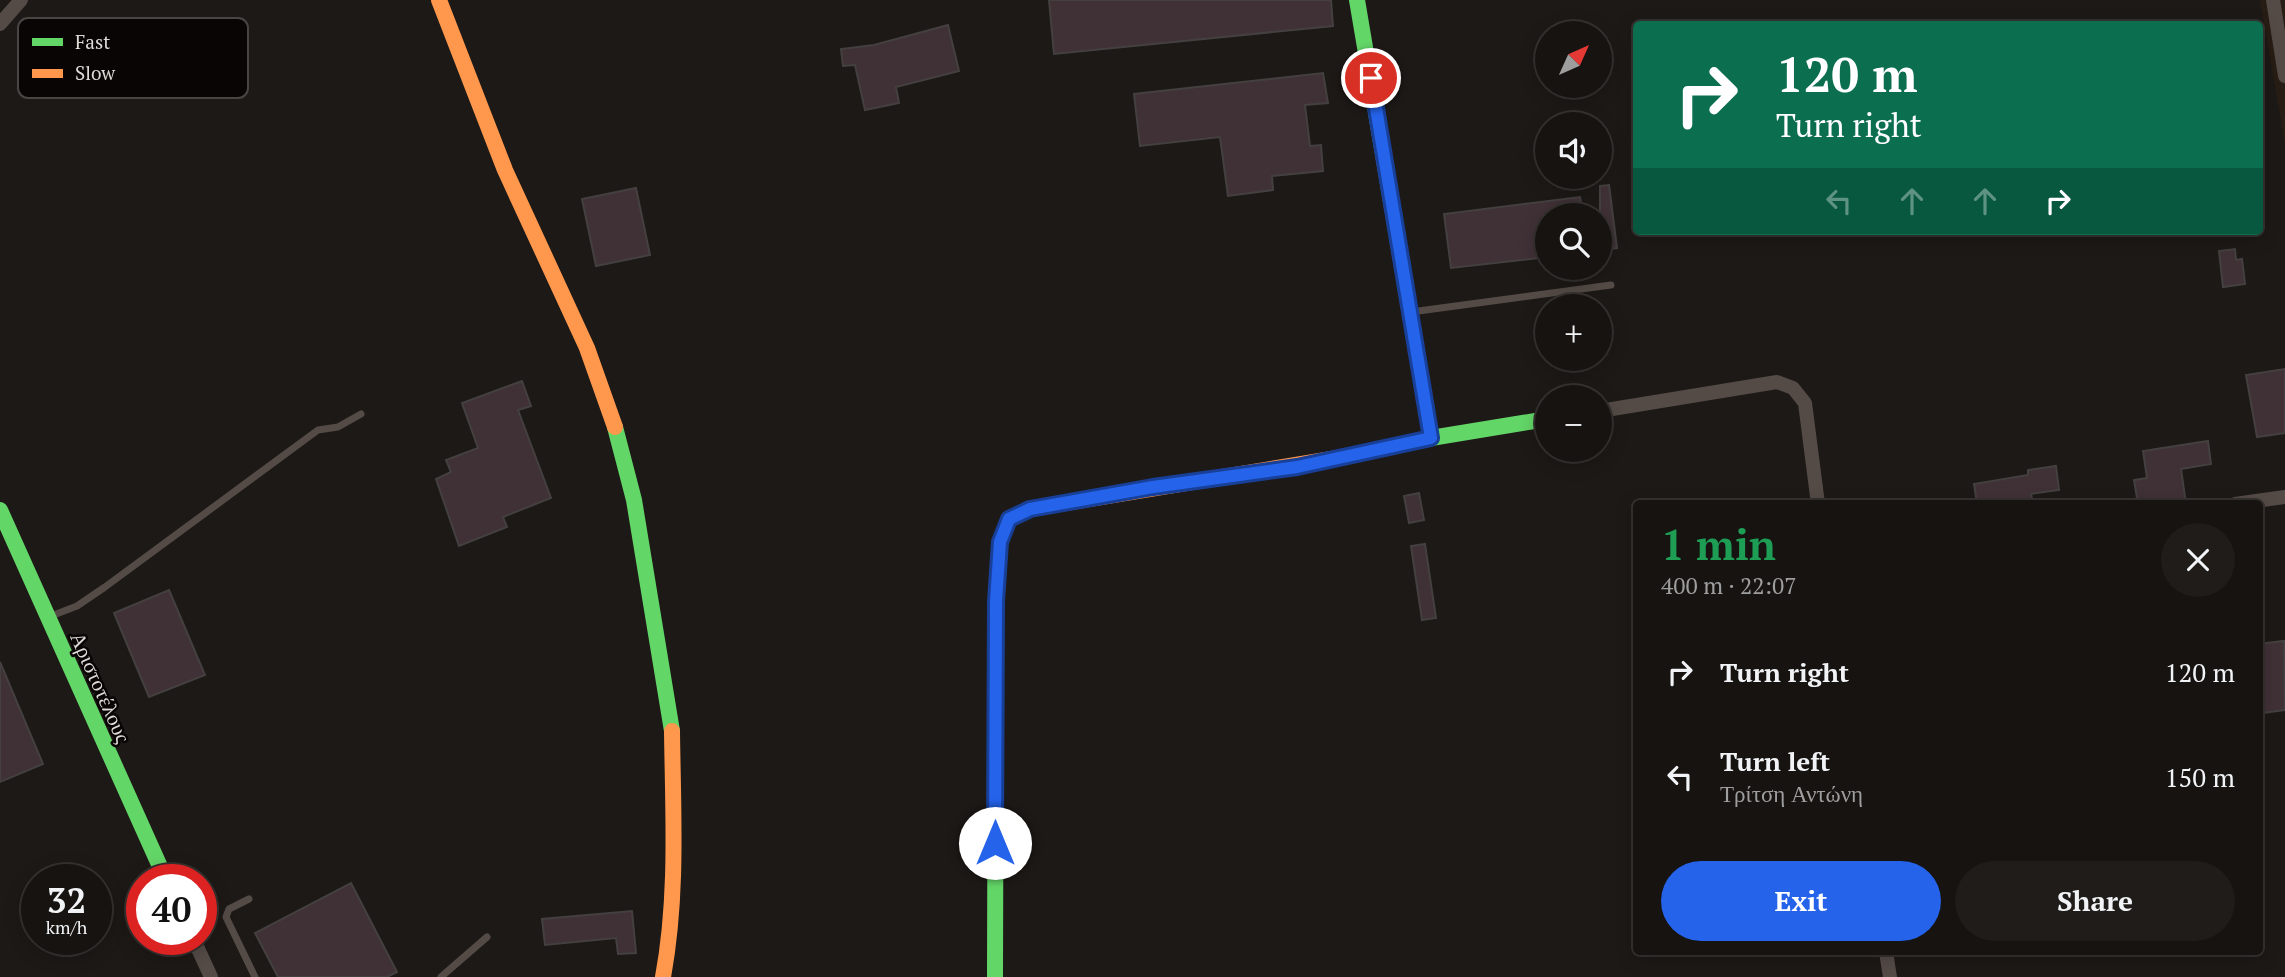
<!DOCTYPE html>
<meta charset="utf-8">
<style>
:root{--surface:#161310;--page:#1f1c19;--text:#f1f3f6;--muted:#9e9e9f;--line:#353230;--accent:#2563eb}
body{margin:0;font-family:"PT Serif",serif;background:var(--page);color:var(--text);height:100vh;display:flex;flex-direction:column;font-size:26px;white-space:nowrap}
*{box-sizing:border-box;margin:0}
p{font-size:23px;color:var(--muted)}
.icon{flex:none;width:38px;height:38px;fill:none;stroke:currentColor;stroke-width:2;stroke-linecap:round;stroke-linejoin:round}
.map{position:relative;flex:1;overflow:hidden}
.side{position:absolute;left:1633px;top:500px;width:630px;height:455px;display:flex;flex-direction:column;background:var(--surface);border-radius:7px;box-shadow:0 4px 18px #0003,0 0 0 2px var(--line)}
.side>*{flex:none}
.top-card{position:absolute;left:1633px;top:21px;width:630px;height:214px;border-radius:7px;box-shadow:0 4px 18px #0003,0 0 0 2px var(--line);background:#0b6e4f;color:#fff;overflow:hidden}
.needle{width:46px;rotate:45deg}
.controls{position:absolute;left:1535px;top:21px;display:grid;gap:14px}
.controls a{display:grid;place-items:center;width:77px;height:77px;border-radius:50%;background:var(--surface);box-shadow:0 4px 18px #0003,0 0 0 2px var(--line);font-size:35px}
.speed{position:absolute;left:21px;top:864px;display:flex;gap:14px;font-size:35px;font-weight:700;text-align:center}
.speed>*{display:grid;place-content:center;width:91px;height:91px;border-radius:50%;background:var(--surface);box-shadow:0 4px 18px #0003,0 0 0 2px var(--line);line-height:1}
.speed small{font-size:18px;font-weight:400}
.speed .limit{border:10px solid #d22;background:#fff;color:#111}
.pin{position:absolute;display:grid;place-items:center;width:60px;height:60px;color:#fff;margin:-30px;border:4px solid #fff;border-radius:50%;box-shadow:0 2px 7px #0007}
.me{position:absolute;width:77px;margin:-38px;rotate:0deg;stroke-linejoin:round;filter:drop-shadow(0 0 5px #0008)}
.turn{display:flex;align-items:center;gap:24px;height:147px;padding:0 28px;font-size:32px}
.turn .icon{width:91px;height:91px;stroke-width:2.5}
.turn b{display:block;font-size:49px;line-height:60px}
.lanes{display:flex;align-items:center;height:66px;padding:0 28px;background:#0003;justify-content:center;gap:35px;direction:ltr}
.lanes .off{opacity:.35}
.round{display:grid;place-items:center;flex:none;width:74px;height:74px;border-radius:37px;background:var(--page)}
.head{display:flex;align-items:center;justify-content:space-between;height:119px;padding:0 28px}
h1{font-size:42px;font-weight:700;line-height:52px;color:#1e9e55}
.cta{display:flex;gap:14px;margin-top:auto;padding:14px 28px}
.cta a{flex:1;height:80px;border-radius:42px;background:var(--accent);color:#fff;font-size:28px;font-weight:700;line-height:80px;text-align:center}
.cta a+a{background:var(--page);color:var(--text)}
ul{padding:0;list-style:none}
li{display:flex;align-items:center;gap:21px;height:105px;padding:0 28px}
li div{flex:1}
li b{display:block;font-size:26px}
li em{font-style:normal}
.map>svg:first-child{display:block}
.built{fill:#281d14}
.building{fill:#403137;stroke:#444040;stroke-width:2}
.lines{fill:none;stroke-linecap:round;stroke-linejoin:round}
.lane{stroke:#544b47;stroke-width:7}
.street{stroke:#544b47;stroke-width:14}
.fast{stroke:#63d668;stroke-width:16}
.slow{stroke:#ff974d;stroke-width:16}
.route-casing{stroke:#184099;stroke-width:18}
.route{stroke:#2563eb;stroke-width:12}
.labels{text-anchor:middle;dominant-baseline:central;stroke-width:5;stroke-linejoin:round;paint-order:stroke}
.street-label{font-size:21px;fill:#dfdad6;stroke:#080504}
.key{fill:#080504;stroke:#484543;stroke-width:2}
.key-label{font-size:19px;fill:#dfdad6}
</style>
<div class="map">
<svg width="2285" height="977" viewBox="0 0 2285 977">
<rect width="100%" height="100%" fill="#1d1916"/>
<path class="built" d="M2260 0H2285V143Z"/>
<g class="building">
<path d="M1049 0H1331L1333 26 1054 54Z"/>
<path d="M948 25 959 71 896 87 899 103 865 110 855 65 843 66 841 49 874 45Z"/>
<path d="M1323 73 1328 103 1305 105 1310 146 1321 145 1323 171 1272 176 1273 190 1228 196 1220 137 1140 146 1134 94Z"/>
<path d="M1609 185 1617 248 1600 250V186Z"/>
<path d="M636 188 650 255 596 266 582 199Z"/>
<path d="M1580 197 1583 215H1547V257L1451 268 1444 214Z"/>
<path d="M2235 249 2236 260 2242 259 2245 284 2223 287 2219 251Z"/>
<path d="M2285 369V433L2257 437 2246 375Z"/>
<path d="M522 381 531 406 518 410 551 498 503 517 507 527 459 546 436 479 451 472 446 460 478 448 462 403Z"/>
<path d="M2208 441 2211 464 2181 469 2186 504H2138L2134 480 2147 478 2143 451Z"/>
<path d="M2056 466 2059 490 2031 494 2033 504H2006L2005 499 1977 504 1974 484 2028 475V470Z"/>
<path d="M1419 493 1424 520 1409 523 1404 496Z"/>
<path d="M1425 544 1436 618 1422 620 1411 546Z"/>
<path d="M169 590 205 675 149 697 114 613Z"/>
<path d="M2284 641 2285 710 2262 713 2259 644Z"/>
<path d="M0 662 43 764 0 782Z"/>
<path d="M351 883 397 972 387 977H278L255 933Z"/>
<path d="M632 911 636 953 618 954 616 938 545 945 542 919Z"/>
</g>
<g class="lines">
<g class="lane">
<path d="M1411 312 1611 285"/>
<path d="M51 616 77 606 105 587 318 430 338 427 361 414"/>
<path d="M249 899 229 909 226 917 255 977"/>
<path d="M441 977 487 937"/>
</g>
<g class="street">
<path d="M2273 0 2285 76"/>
<path d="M0 24 21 0"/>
<path d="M1600 411 1777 382 1793 388 1805 403 1818 504"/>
<path d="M2235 504 2285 497"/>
<path d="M194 940 211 977"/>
<path d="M1886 952 1890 977"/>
</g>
<g class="fast">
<path d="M1357 0 1431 438"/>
<path d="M615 427 634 500 672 731"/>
<path d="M1344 457 1431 438 1547 419"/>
<path d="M0 510 166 880"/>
<path d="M995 977 996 601 1000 542 1009 519 1029 509"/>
</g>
<g class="slow">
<path d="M439 0 505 170 587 348 615 427"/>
<path d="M1029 509 1344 457"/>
<path d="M663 977C678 896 673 813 672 731"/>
</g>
</g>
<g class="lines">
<g class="route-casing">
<path id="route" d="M995 843 996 601 1000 542 1009 519 1030 509 1153 487 1297 467 1431 438 1371 78"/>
</g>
<use href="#route" class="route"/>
</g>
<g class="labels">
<g class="street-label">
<text transform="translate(101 687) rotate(66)">Αριστοτέλους</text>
</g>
</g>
<rect x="18" y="18" width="230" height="80" rx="10" class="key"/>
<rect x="32" y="38" width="31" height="8" fill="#63d668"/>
<rect x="32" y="69" width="31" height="9" fill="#ff974d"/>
<g class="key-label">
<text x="75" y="49">Fast</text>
<text x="75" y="80">Slow</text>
</g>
</svg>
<div class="controls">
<a><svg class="needle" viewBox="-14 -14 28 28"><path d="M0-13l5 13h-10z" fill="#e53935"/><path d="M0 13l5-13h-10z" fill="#9e9e9f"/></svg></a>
<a><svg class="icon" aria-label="sound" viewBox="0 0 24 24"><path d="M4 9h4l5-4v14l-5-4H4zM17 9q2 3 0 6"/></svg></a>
<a><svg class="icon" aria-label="search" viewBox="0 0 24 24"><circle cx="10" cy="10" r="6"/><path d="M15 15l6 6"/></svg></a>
<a>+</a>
<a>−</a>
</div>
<div class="speed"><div>32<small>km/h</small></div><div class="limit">40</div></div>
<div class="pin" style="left:1371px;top:78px;background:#d93025"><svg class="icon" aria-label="arrive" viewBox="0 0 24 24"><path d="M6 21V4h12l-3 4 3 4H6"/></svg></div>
<svg class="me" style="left:995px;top:843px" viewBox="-20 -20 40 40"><circle r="19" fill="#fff"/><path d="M0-13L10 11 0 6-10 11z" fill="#2563eb"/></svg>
<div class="top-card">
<div class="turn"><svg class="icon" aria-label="right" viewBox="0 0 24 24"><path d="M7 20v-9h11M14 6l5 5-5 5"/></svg><div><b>120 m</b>Turn right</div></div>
<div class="lanes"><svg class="icon off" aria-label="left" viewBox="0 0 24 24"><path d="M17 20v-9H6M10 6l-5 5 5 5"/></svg><svg class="icon off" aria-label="ahead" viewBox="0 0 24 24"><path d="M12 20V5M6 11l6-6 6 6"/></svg><svg class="icon off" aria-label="ahead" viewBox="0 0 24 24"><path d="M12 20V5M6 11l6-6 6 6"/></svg><svg class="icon" aria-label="right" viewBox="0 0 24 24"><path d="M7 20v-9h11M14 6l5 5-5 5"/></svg></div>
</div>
<section class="side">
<div class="head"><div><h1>1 min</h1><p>400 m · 22:07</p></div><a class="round"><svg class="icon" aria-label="close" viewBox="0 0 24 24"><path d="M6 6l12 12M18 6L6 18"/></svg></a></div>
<ul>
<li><svg class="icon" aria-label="right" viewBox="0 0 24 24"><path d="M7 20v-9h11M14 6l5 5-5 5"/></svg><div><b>Turn right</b></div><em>120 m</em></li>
<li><svg class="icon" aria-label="left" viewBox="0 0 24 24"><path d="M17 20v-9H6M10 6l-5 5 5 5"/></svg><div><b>Turn left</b><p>Τρίτση Αντώνη</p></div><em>150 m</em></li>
</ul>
<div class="cta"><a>Exit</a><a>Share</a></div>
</section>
</div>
